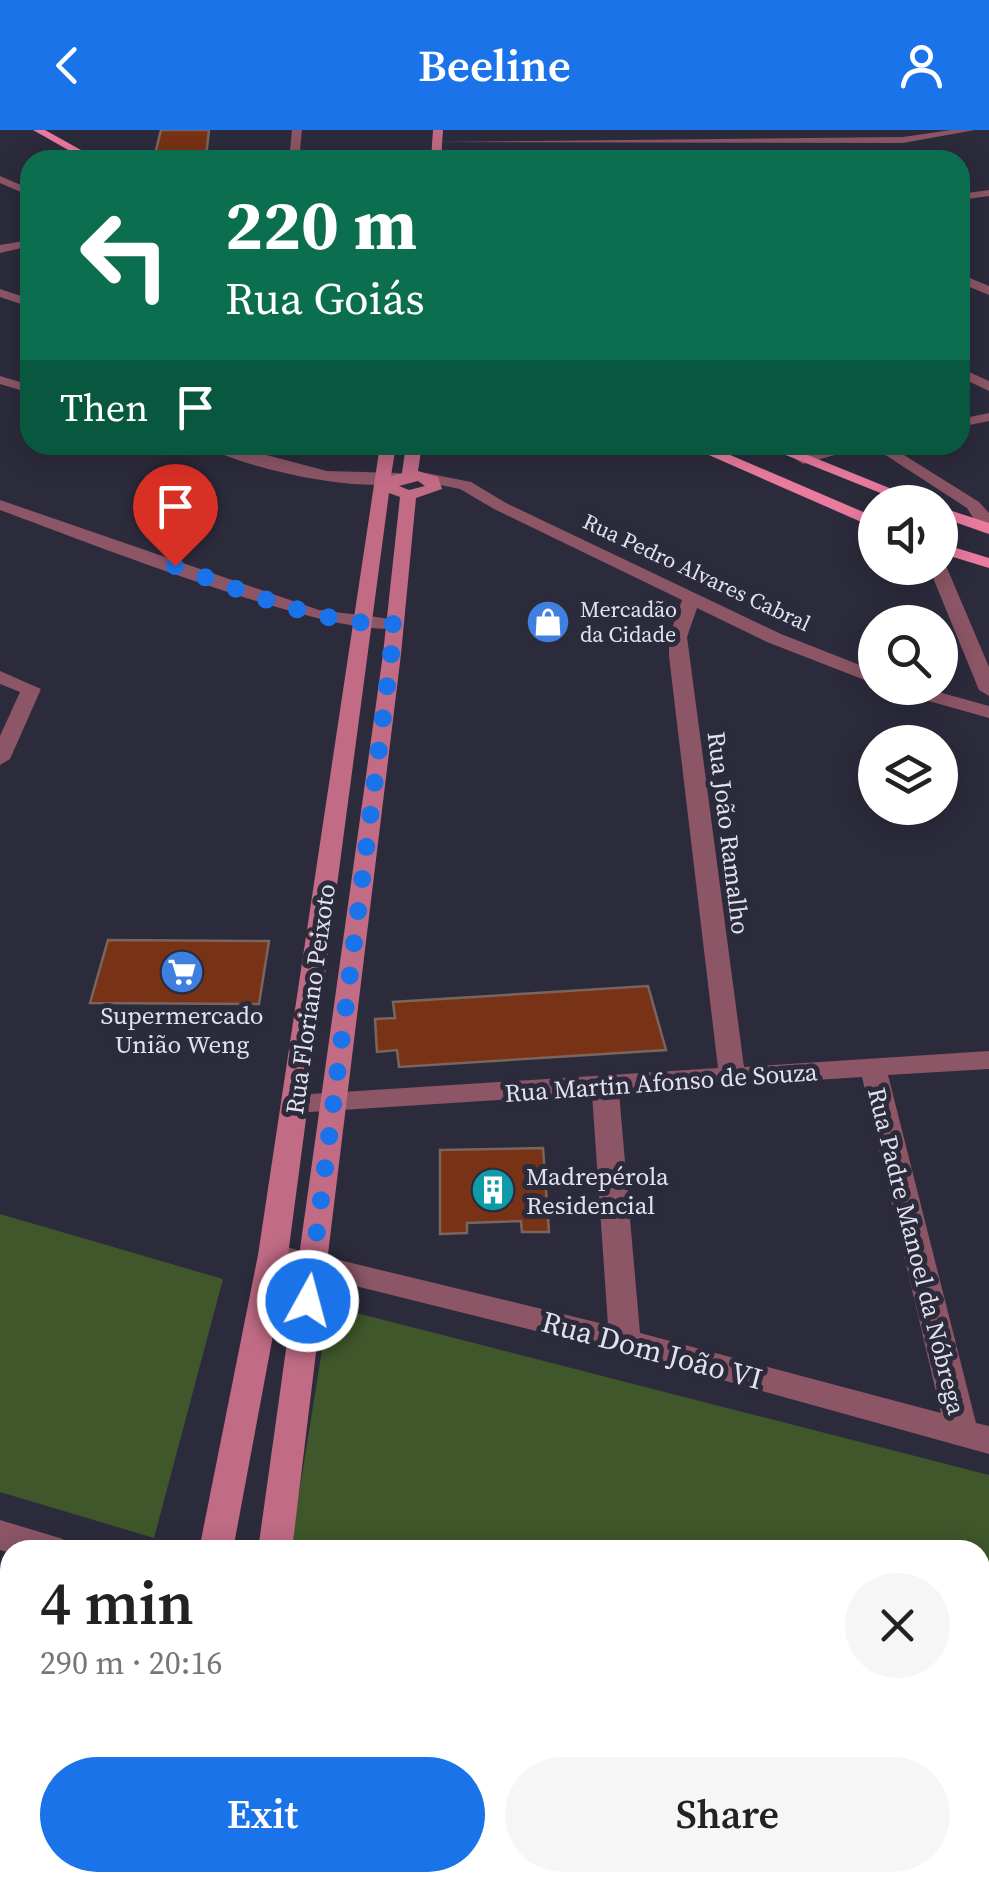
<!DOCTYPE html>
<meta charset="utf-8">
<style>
:root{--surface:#fff;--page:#f6f6f6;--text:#222;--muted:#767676;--accent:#1a73e8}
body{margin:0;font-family:"Source Serif 4",serif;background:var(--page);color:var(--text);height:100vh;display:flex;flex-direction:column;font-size:38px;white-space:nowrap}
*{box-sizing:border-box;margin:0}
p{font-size:32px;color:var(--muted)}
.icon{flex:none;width:55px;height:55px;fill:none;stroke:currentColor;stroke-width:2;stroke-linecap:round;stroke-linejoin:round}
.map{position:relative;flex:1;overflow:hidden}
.sheet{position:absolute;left:0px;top:1410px;width:990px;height:352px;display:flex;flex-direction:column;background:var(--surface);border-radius:30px 30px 0 0;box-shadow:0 5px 25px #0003}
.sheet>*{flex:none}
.hud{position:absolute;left:20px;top:20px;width:950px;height:305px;border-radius:30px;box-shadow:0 5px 25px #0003;background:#0b6e4f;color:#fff;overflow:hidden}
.controls{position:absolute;left:858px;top:355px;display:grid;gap:20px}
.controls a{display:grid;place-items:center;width:100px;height:100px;border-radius:50%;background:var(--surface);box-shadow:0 5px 25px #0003;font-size:50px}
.pin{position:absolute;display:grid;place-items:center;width:85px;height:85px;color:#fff;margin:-102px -42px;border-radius:50% 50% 50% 0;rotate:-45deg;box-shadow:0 0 10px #0007}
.pin .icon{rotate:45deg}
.me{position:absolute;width:110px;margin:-55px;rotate:7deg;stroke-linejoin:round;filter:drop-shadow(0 0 8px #0008)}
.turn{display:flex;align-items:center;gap:35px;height:210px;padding:0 40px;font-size:45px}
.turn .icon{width:130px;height:130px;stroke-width:2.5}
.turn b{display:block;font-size:70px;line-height:85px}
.then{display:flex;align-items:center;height:95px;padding:0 40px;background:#0003;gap:20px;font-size:38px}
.round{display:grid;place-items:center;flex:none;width:105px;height:105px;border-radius:52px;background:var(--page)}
.headline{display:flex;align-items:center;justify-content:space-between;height:170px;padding:0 40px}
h1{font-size:60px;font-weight:600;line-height:75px}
.button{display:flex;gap:20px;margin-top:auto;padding:20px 40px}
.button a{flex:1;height:115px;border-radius:60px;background:var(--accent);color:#fff;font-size:40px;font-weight:600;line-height:115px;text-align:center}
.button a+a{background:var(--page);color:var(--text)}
header{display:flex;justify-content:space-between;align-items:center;height:130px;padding:0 40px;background:var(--accent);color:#fff;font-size:45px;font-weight:600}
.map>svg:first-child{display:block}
.green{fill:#3f572b}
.building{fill:#783216;stroke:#7a655d;stroke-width:2.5}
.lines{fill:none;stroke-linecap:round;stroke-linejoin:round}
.minor{fill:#8c5666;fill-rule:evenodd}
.tertiary{fill:#8c5666;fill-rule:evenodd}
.secondary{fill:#c16b85;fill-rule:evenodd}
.primary{fill:#e97b9e;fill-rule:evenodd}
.route{stroke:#1a73e8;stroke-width:18;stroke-dasharray:0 32.4}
.labels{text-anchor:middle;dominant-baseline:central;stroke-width:10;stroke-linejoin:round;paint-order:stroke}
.far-street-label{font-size:22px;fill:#e2e2ee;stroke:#2c2b3c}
.far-poi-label{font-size:22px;fill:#e2e2ee;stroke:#2c2b3c;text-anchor:start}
.street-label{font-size:25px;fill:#e2e2ee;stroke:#2c2b3c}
.poi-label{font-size:25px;fill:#e2e2ee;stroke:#2c2b3c}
.near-street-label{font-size:30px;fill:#e2e2ee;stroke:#2c2b3c}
</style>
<header><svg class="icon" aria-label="back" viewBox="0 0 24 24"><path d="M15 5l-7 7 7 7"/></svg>Beeline<svg class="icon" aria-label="person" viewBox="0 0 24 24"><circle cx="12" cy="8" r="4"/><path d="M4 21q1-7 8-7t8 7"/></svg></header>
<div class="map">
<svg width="989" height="1762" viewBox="0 0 989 1762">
<rect width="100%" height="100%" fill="#2c2b3c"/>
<g class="green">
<path d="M0 1084 223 1149 154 1408 0 1362Z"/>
<path d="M329 1176 989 1345V1657L980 1655V1420H290Z"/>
</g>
<g class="building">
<path d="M161 0H209L206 27 154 28Z"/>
<path d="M108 810 269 811 259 874 90 873Z"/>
<path d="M648 856 666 920 399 937 397 920 377 922 375 889 395 888 393 872Z"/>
<path d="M543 1018 549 1102H522L521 1091 467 1093V1103L440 1104V1020Z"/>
</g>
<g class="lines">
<g class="minor">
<path d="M292 0H302L299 30H289Z"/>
<path d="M951 0H975L903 13 433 12 903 7Z"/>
<path d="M876 22 872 27 811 30 816 27Z"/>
<path d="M0 46 30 59V66L0 53Z"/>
<path d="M989 60V66L960 70V64Z"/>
<path d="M960 144 989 156V165L960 153Z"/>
<path d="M0 159 30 169V177L0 167Z"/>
<path d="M960 238 989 251V261L960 247Z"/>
<path d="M0 246 30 255V263L0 254Z"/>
<path d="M989 283V291L960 297V289Z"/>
<path d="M204 315H228L327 341 398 343 406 348C375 369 234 336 204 315Z"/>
<path d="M843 315H870L803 334 795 329Z"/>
<path d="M870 315H888L979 372 989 383V403L982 402 967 378Z"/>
<path d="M426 343 471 352 506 373 781 504 875 541V554L767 512 697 478 687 507 744 937 989 921V939L888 945 976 1293 989 1296V1324L625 1223 263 1133 258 1125 263 1117 273 1114 608 1195 592 964 295 983 286 981 282 974 286 967 295 965 718 938 669 526V507L682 470 494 379 460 359 420 351 418 348ZM862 947 941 1283 640 1203 619 963Z"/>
<path d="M0 370 319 480C337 483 395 487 404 494 367 524 58 401 0 380Z"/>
<path d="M940 433 947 438 989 537V566L979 560 929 438H940Z"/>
<path d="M0 541 41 559 10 629 0 635V606L20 562 0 554Z"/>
<path d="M894 558H924L989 576V588L897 562Z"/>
<path d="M980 1685 989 1688V1728L980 1725Z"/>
<path d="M641 1752H681L682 1762H642Z"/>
</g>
<g class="tertiary">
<path d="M30 110V116L0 123V115Z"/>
<path d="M0 1390 63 1409 68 1420H10V1423L0 1420Z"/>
</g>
<g class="secondary">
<path d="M433 0H443L441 30H431Z"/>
<path d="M380 315H396L391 346 402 343 406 315H422L418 341 438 347 442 359 416 368 401 524 292 1420H258L383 524 400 367 389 363 288 1125 233 1420H199L258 1125ZM418 351 425 356 409 360 399 356Z"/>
<path d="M138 1752H178L176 1762H136Z"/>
<path d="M210 1752H250L249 1762H209Z"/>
</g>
<g class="primary">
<path d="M33 0H45L99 30H86Z"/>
<path d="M686 315H707L875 387V398Z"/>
<path d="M761 315H783L924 372H903Z"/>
<path d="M940 377 989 393V404L940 387Z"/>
<path d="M940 413 989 428V438L940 423Z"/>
</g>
</g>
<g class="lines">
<path class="route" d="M175 436C247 462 318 495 395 494L308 1171"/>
</g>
<defs>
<g id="shop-disc" transform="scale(2.25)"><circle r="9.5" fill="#3f7fe0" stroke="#2c2b3c"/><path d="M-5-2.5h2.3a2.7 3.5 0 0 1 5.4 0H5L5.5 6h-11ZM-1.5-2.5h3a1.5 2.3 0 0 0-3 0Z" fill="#fff"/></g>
<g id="supermarket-disc" transform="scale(2.25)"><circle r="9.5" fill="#3f7fe0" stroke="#2c2b3c"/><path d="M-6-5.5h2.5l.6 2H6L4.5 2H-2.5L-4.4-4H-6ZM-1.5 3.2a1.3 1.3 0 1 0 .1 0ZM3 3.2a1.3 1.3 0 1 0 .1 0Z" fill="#fff"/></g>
<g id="building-disc" transform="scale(2.25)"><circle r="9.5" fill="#0f9aa8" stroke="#2c2b3c"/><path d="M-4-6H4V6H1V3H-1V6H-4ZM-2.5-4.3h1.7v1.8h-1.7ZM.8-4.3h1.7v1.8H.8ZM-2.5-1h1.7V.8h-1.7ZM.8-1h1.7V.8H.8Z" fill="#fff"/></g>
</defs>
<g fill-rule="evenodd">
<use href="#shop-disc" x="548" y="492"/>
<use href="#supermarket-disc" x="182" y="842"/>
<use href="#building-disc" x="493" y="1060"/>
</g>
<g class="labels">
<g class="far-street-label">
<text transform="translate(697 442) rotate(25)">Rua Pedro Alvares Cabral</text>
</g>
<g class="far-poi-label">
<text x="580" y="479">Mercadão<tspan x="580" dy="25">da Cidade</tspan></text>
</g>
<g class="street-label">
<text transform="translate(729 703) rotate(83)">Rua João Ramalho</text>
<text transform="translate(310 869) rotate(-82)">Rua Floriano Peixoto</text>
<text transform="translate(661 952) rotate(-4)">Rua Martin Afonso de Souza</text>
<text transform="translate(917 1121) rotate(76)">Rua Padre Manoel da Nóbrega</text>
</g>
<g class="poi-label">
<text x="182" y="885">Supermercado<tspan x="182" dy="29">União Weng</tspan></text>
<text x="526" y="1046" text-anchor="start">Madrepérola<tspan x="526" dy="29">Residencial</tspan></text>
</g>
<g class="near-street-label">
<text transform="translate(652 1220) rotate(15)">Rua Dom João VI</text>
</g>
</g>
</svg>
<div class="controls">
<a><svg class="icon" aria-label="sound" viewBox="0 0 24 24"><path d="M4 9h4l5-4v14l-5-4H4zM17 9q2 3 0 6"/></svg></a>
<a><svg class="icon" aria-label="search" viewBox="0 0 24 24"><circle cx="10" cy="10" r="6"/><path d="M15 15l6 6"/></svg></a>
<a><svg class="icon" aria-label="layers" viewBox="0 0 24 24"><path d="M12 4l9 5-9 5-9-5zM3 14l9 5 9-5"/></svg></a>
</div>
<div class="pin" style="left:175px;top:436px;background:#d93025"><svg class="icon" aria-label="arrive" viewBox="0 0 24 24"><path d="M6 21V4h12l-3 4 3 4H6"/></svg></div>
<svg class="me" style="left:308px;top:1171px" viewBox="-20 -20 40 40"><circle r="17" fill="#1a73e8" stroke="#fff" stroke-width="3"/><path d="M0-11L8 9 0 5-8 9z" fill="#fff"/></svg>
<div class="hud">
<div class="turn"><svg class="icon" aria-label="left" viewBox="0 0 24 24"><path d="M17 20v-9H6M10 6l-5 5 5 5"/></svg><div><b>220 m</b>Rua Goiás</div></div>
<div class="then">Then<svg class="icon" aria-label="arrive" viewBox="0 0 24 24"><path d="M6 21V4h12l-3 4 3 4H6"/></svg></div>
</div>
<section class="sheet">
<div class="headline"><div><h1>4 min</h1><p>290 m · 20:16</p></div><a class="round"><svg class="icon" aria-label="close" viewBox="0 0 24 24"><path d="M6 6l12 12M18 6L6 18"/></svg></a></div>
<div class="button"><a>Exit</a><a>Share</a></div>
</section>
</div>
